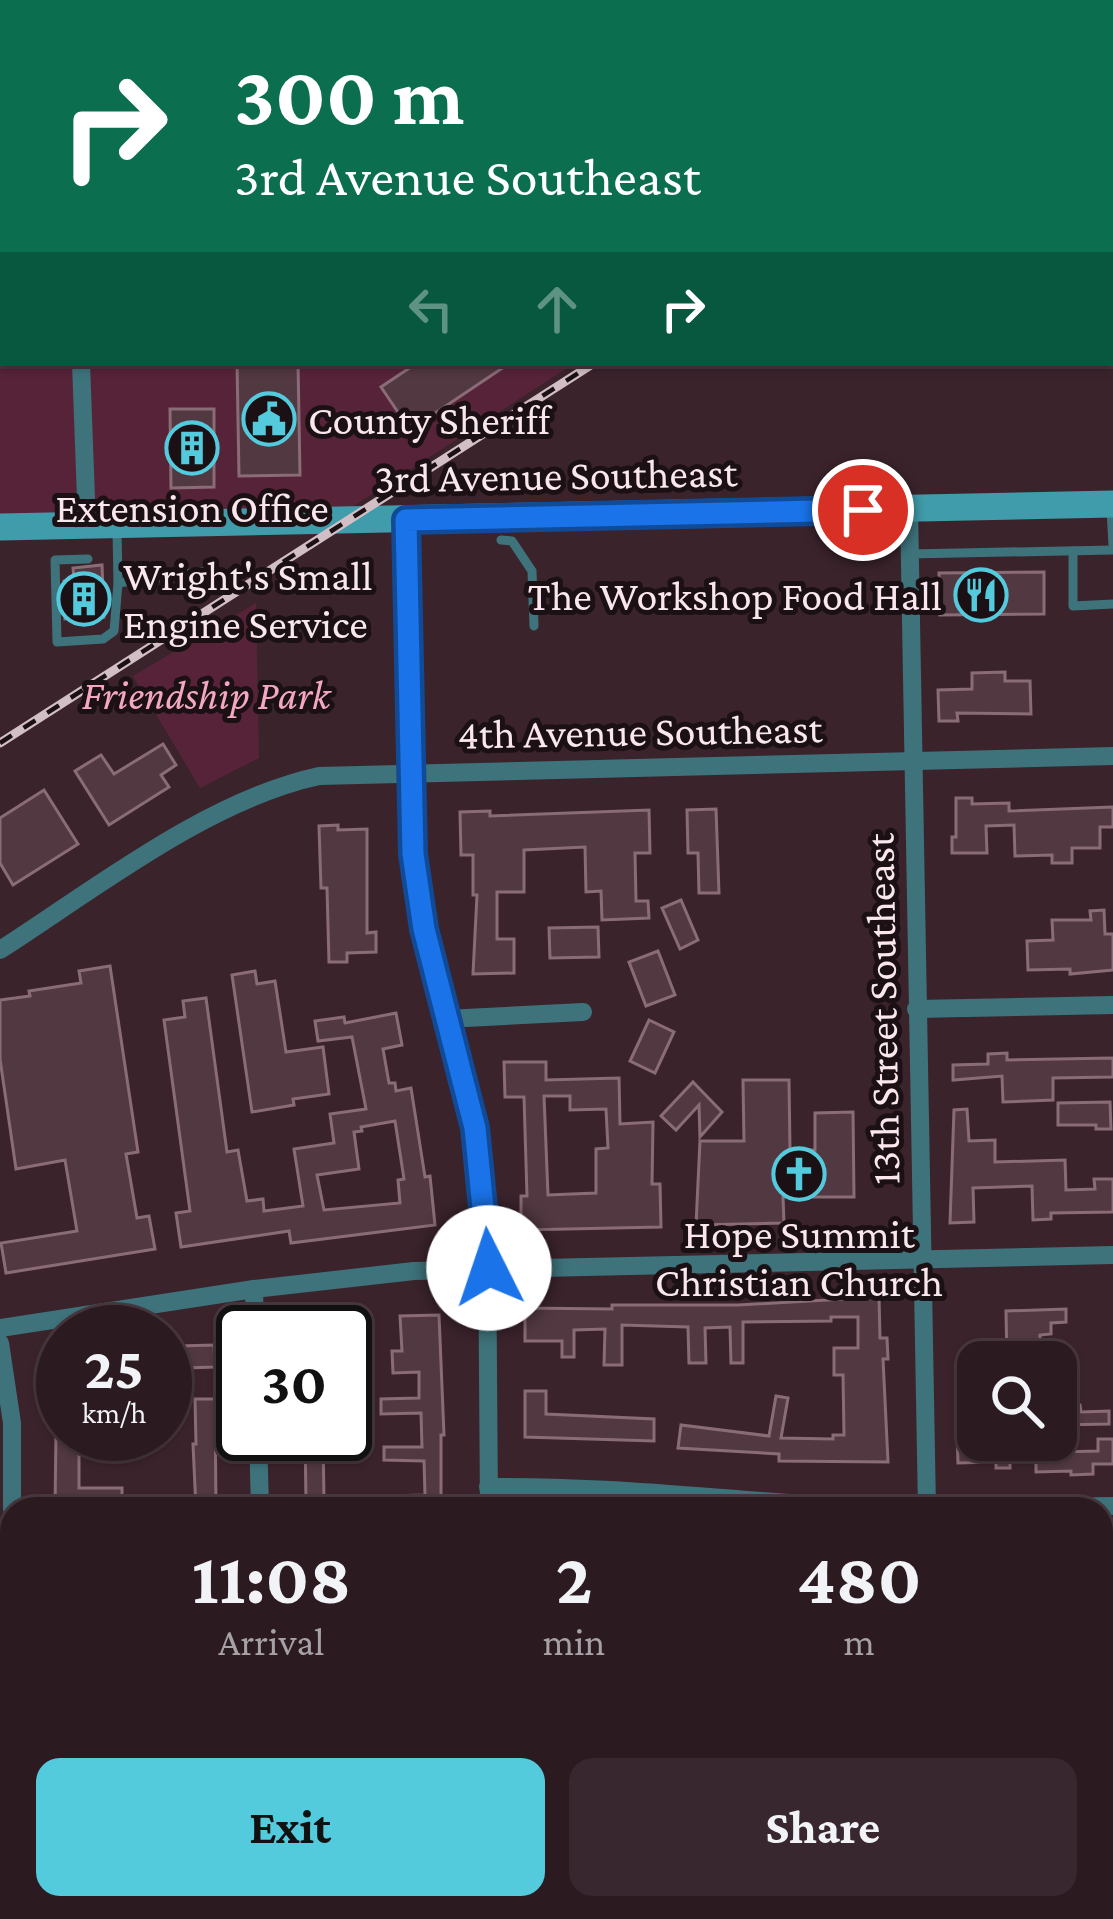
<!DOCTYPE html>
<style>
:root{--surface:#2c1a21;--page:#38272e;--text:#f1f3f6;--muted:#a6a1a5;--line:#48383f;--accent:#54cadd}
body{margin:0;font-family:"Crimson Pro",serif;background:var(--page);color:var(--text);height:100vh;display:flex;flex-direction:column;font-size:45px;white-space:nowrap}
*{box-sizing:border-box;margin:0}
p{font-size:39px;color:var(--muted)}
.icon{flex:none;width:66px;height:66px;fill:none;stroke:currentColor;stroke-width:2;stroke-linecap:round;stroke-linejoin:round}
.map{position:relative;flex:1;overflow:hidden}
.details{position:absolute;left:0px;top:1497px;width:1113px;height:423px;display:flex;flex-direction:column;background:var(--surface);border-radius:36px 36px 0 0;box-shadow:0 3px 9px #0004,0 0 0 3px var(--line)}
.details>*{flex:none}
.guide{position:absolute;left:0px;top:0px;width:1113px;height:366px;box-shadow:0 3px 9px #0004,0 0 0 3px var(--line);background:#0b6e4f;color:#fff;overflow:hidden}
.controls{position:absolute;left:957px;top:1341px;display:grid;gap:24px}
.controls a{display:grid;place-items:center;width:120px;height:120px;border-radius:24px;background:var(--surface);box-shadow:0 3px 9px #0004,0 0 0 3px var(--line);font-size:60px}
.speed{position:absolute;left:36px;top:1305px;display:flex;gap:24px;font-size:60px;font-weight:700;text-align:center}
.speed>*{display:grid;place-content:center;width:156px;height:156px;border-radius:50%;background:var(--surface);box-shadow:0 3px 9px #0004,0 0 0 3px var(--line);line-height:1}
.speed small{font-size:30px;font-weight:400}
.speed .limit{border:6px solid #111;border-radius:18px;background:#fff;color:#111}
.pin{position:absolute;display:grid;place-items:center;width:102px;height:102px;color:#fff;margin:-51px;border:6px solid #fff;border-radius:50%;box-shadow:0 3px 12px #0007}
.me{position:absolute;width:132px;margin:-66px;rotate:356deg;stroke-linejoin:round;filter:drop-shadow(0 0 9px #0008)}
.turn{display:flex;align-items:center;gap:42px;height:252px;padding:0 36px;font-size:54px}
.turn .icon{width:156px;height:156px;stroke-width:2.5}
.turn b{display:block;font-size:84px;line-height:102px}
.lanes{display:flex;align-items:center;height:114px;padding:0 36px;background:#0003;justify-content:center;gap:60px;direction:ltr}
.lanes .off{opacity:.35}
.eta{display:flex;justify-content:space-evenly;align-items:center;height:204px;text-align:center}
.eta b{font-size:72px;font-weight:700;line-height:84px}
.cta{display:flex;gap:24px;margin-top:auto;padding:24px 36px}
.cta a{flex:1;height:138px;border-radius:24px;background:var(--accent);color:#111;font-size:48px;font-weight:700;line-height:138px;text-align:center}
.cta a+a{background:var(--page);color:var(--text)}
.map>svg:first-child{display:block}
.green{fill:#572339}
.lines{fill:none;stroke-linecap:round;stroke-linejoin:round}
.stream{stroke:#091c1f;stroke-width:4.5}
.building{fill:#523841;stroke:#8a6c76;stroke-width:3;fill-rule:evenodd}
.lane{stroke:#3e737c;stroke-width:9}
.street{stroke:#3e737c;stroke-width:18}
.secondary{stroke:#409baa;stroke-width:27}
.rail-casing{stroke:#d2bfc5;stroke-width:9}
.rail{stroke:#1b1014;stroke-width:4.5;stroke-dasharray:14;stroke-linecap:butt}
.route-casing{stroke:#114b97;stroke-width:30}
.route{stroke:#1a73e8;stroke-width:21}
.labels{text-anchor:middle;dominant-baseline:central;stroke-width:10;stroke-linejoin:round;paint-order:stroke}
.poi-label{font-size:42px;fill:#f9e7ed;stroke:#1b1014;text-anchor:start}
.street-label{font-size:42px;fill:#f9e7ed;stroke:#1b1014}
.park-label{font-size:42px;font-style:italic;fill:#f3a7c3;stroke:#1b1014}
</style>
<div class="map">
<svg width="1113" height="1919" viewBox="0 0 1113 1919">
<rect width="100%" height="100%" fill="#3b232c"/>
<g class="green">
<path d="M0 0H822V3H3V363H575L343 513 0 518Z"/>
<path d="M256 603 259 758 200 788 133 676Z"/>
</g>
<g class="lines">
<g class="stream">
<path d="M608 0 609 3"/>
<path d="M733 0V3"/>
</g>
</g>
<g class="building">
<path d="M237 363H298L300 475 239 476Z"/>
<path d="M417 363H510L410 430 381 387Z"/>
<path d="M170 409H214V487L171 488Z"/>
<path d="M102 565 104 617 65 619 64 581 74 580 73 568Z"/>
<path d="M1044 572V614L940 615 939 573Z"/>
<path d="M1005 672V681H1030L1031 714 957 713 958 721H939L938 690 972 689V673Z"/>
<path d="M163 744 176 765 161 775 169 787 109 825 75 771 101 755 114 774Z"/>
<path d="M44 790 78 844 13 885 0 863V818Z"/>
<path d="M956 798H972V804L1009 803V811L1113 807V827H1100V848H1072V863H1052V855L1015 856 1014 825 986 826 987 853H952V837H956Z"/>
<path d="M716 809 719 893H699L698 853H688L687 810Z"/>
<path d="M649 810 650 853H635L636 901H648L649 918 602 920 601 891 586 892 585 847 524 850V892H497V939H514V973L473 974 477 895H473V855H461L460 812 490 811V816Z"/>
<path d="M338 825V830L367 829V933L376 932V952L347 953V962H329L327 888H321L319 826Z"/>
<path d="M681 900 698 940 680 949 662 908Z"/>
<path d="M1104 910 1105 934H1113V970L1070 974V969L1028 970 1027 941 1053 940 1052 920H1091L1090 911Z"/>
<path d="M598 927 599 957 550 958 549 928Z"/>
<path d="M658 951 675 995 646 1006 629 962Z"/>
<path d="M110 966 138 1152 126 1154 137 1218 149 1216 155 1249 6 1273 1 1243 77 1231 65 1160 16 1169 0 1059V1000L30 996 29 991 81 983 79 971Z"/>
<path d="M255 971 257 984 275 981 286 1052 323 1047 329 1094 293 1099 294 1105 252 1112 232 975Z"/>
<path d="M206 998 227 1152 238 1150 247 1201 263 1199 264 1211 303 1206 294 1149 334 1143 330 1114 366 1109 352 1037 318 1041 315 1021 344 1017 345 1023 396 1013 402 1045 383 1049 389 1083H395L396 1091 411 1088 425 1177 430 1176 435 1225 291 1243 289 1231 181 1247 176 1213 190 1211 164 1020 185 1017 183 1001ZM395 1121 404 1179 398 1180 400 1203 324 1210 317 1175 359 1169 354 1132 362 1131 361 1127Z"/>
<path d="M649 1020 674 1032 655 1073 630 1061Z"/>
<path d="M1007 1053V1060L1113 1058V1077L1053 1078V1100L1003 1102 1002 1076 953 1080V1065L988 1064V1054Z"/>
<path d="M504 1062H546V1080L619 1078 620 1124 653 1122 652 1184H660L661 1227 521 1230V1196H527L524 1097H505ZM544 1096H570V1110L606 1109 608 1148 596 1149V1193L548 1195Z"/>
<path d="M743 1080H789L790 1150H815V1113L853 1112 854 1197H783L784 1223 696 1225 700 1141H744Z"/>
<path d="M693 1082 722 1112 700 1137 699 1105 676 1130 661 1116Z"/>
<path d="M1110 1102 1111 1129H1096V1125H1058V1103Z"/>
<path d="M967 1109 969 1141 995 1140V1162L1065 1160 1066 1190 1095 1189 1094 1179H1113V1212L1051 1213V1219L1033 1220 1032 1186 973 1188 974 1222 950 1223 954 1110Z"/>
<path d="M879 1297 880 1338H887L888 1359H883L888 1462 779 1461V1454L678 1448 681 1425 769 1436 776 1396 788 1398 781 1438 833 1439V1435H844L843 1375H834V1348H858V1317H831V1321L743 1322V1363H731L730 1327 705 1328 706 1363H689L688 1327 622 1325V1365H604L605 1329 574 1330V1357H562V1341H525V1308L612 1309V1305H738Z"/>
<path d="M1066 1309V1322L1051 1323V1334L1040 1335V1362H1007L1006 1311Z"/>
<path d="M439 1315 444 1435H441V1509H389L388 1496 425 1495 424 1461 384 1460V1447H422L421 1413 381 1414V1399L419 1398V1372L393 1373 392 1351H402L400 1316Z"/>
<path d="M214 1345 215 1367 185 1368 186 1400 170 1401 165 1365 179 1364 178 1346Z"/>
<path d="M963 1387H978V1440H1059V1452L1098 1451V1439H1113V1464H1093V1474L1071 1475V1471L1036 1472V1456H1010V1468H996V1462L958 1463 957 1434H965Z"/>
<path d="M525 1391H546V1414L654 1419V1441L525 1437Z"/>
<path d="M195 1399H215L216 1509H196L193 1444H196Z"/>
<path d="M1080 1405 1081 1412 1109 1411V1424L1056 1425V1413L1062 1412V1406Z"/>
<path d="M56 1434H75V1438L124 1435 125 1453 79 1455V1488H122V1509H55Z"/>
<path d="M305 1434H323L324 1501H306Z"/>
</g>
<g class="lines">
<g class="lane">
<path d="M220 0V3"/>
<path d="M858 0V3"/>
<path d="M1037 0V3"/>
<path d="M1111 510 1113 545"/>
<path d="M117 531 118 583 207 571"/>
<path d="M501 540 512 541 532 571 534 626"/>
<path d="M1073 551V606L1113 604"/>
<path d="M910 554 1113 550"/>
<path d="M88 559 55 560 57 642 103 639 114 631 118 583"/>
</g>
<g class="street">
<path d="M536 0V3"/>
<path d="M0 116H3"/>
<path d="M0 254H3"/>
<path d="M81 363 87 526"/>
<path d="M909 509 927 1509"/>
<path d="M406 520 413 853 424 929 475 1128 487 1234 489 1509"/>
<path d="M0 950C95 889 208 800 319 776L1113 756"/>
<path d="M916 1009 1113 1005"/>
<path d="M446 1019 583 1012"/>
<path d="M254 1289 255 1332"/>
<path d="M0 1328 254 1289 414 1271 1113 1255"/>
<path d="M0 1343 12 1423V1509"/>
<path d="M258 1434 260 1509"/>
<path d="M488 1487C632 1485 774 1507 919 1509"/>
<path d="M932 1509 1113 1506"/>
<path d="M12 1515 2 1661 12 1750"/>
<path d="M48 1908 50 1919"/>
<path d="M936 1908V1919"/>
<path d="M567 1919 716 1915"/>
</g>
<g class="secondary">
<path d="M0 527 1113 504"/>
<path d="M1101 1756H1113"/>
<path d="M0 1798 12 1794"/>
</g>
<g class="rail-casing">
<g id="rail">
<path d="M1110 32 1113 30"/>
<path d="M0 743 594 363"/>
</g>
</g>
<use href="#rail" class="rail"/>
</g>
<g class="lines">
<g class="route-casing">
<path id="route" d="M489 1268 475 1128 424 929 413 854 406 520 863 510"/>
</g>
<use href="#route" class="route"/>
</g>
<defs>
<g id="civic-ring" transform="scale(2.7)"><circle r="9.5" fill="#1b1014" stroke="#54cadd" stroke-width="1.5"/><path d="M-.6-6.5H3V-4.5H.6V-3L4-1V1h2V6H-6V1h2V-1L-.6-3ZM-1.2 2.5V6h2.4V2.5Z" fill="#54cadd"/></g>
<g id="building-ring" transform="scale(2.7)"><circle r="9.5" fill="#1b1014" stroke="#54cadd" stroke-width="1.5"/><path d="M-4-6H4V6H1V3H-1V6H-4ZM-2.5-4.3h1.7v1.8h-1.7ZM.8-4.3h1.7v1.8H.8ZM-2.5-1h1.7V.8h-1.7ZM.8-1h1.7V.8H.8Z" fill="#54cadd"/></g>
<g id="restaurant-ring" transform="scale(2.7)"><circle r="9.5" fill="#1b1014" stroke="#54cadd" stroke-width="1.5"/><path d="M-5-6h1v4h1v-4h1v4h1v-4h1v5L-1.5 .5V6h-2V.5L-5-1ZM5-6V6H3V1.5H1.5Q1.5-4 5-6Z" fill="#54cadd"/></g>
<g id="church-ring" transform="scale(2.7)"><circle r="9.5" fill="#1b1014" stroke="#54cadd" stroke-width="1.5"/><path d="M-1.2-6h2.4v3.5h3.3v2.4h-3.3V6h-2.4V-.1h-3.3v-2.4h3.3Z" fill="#54cadd"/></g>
</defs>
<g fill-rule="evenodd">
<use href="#civic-ring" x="269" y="419"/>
<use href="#building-ring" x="192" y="448"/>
<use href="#restaurant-ring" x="981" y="595"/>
<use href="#building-ring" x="84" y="599"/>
<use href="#church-ring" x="799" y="1174"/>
</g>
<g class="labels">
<g class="poi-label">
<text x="308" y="419">County Sheriff</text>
<text x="192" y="507" text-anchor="middle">Extension Office</text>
<text x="123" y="575">Wright's Small<tspan x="123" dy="48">Engine Service</tspan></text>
<text x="942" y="595" text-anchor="end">The Workshop Food Hall</text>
<text x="799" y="1233" text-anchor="middle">Hope Summit<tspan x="799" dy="48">Christian Church</tspan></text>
</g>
<g class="street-label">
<text transform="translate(556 475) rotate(-1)">3rd Avenue Southeast</text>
<text transform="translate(640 731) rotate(-1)">4th Avenue Southeast</text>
<text transform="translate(882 1009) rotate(-91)">13th Street Southeast</text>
</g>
<g class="park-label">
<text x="206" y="694">Friendship Park</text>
</g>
</g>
</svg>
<div class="controls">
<a><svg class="icon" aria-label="search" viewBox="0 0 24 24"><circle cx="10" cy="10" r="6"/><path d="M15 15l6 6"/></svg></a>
</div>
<div class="speed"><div>25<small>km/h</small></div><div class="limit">30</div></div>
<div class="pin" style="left:863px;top:510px;background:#d93025"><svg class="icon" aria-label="arrive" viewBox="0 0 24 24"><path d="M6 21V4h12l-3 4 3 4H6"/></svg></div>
<svg class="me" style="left:489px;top:1268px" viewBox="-20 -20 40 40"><circle r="19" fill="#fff"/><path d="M0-13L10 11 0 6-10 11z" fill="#1a73e8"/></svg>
<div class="guide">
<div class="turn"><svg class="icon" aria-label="right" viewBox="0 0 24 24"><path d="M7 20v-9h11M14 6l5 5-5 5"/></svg><div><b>300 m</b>3rd Avenue Southeast</div></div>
<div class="lanes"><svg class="icon off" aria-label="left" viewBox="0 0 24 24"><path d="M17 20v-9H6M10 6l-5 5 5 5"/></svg><svg class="icon off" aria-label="ahead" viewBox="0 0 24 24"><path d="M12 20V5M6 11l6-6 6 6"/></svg><svg class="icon" aria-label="right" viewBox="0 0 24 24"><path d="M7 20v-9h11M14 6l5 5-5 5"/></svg></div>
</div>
<section class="details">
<div class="eta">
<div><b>11:08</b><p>Arrival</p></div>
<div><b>2</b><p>min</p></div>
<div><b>480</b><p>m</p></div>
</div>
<div class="cta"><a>Exit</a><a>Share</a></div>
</section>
</div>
